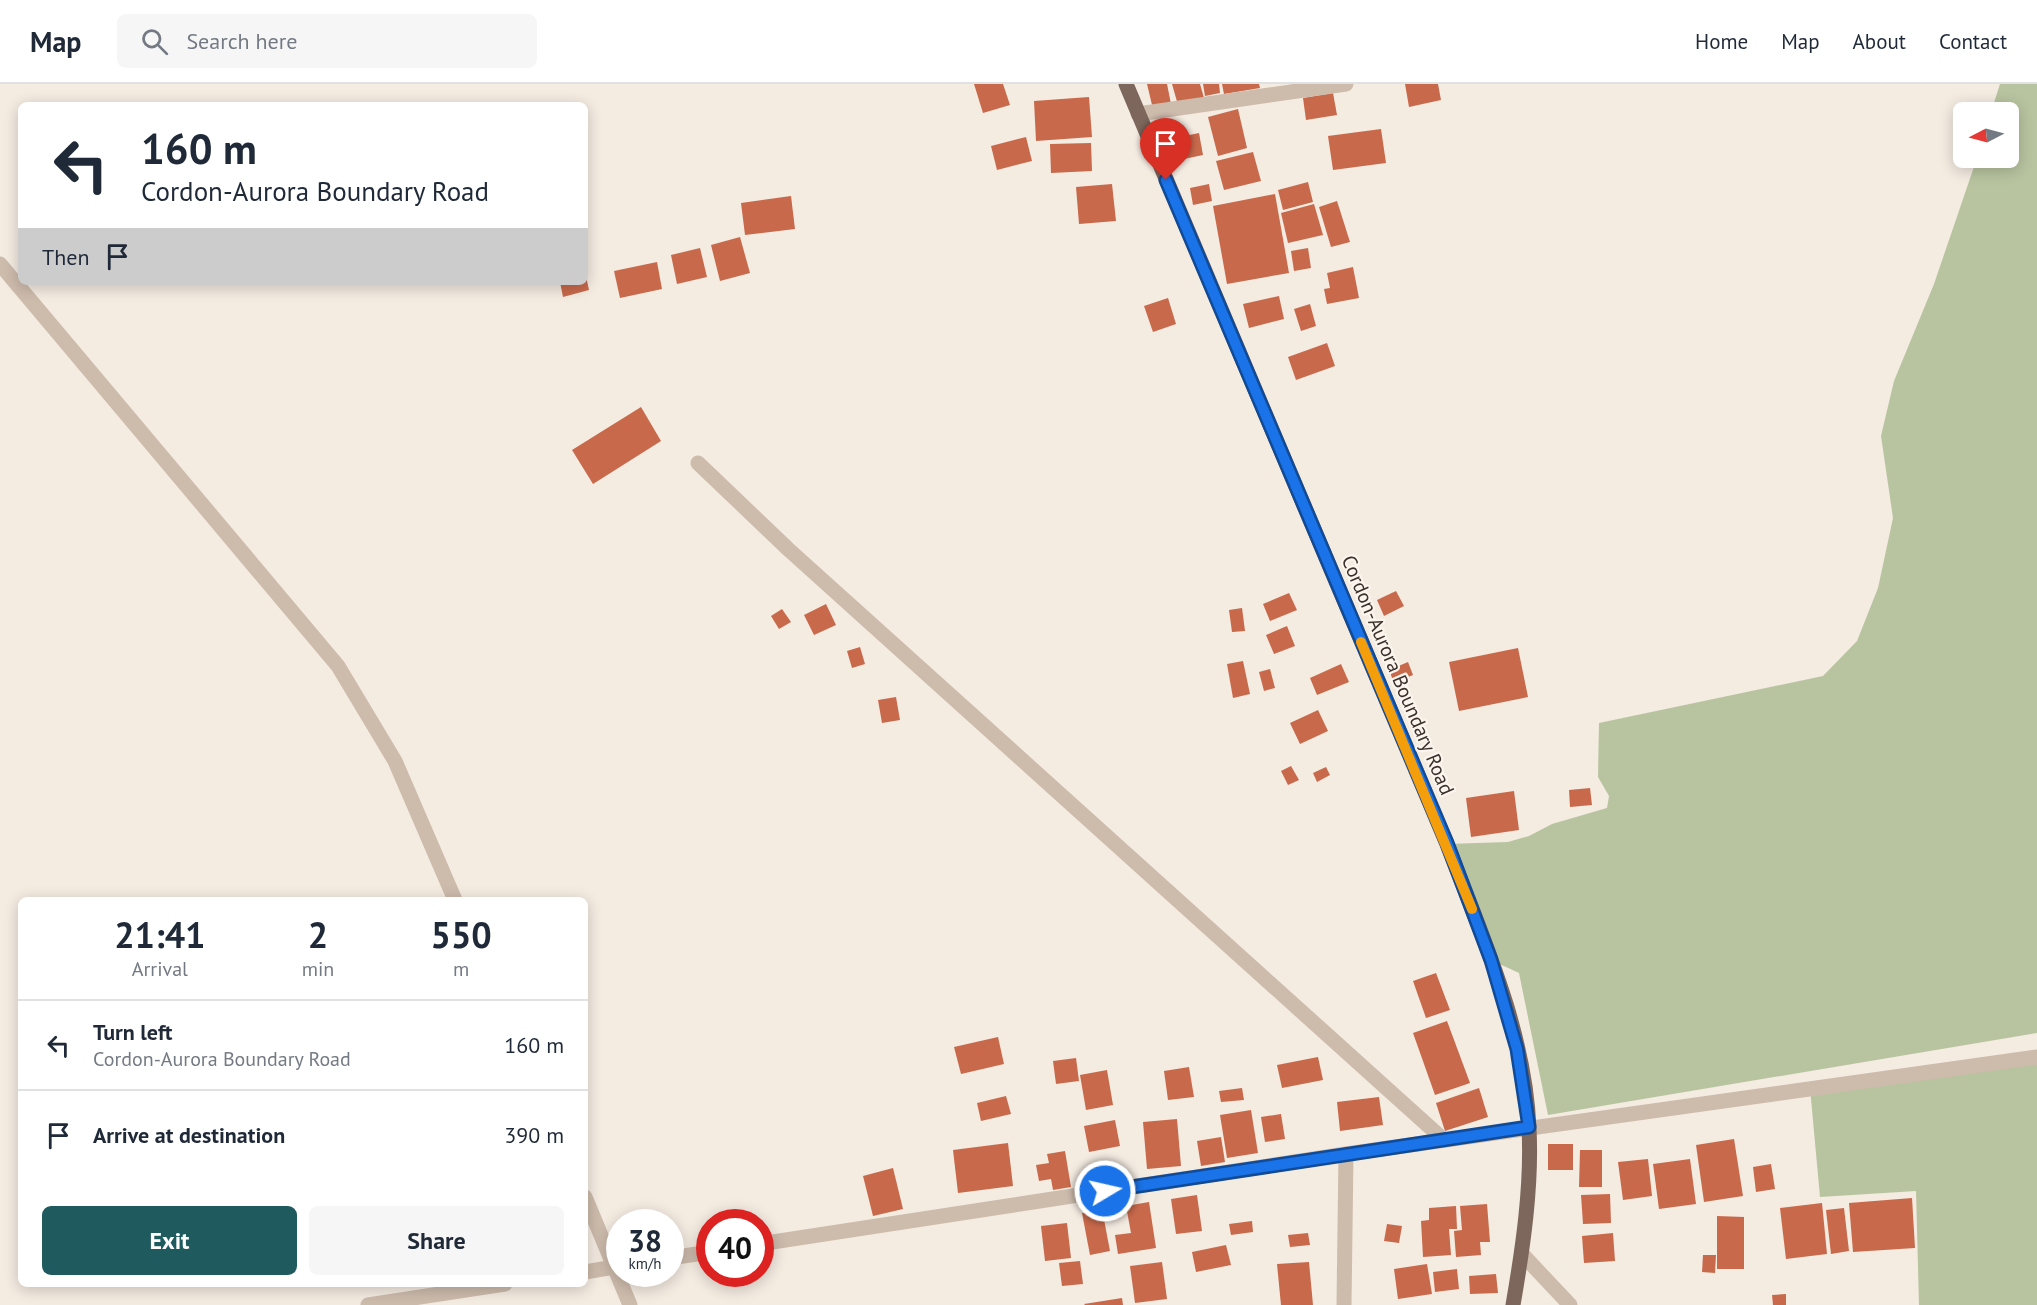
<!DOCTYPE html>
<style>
:root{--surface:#fff;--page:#f6f6f7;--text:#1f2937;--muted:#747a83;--line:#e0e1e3;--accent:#1f5a5e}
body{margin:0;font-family:"PT Sans",sans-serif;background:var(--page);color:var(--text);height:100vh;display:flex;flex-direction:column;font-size:22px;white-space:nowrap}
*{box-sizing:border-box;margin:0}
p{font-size:20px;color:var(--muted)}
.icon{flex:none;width:33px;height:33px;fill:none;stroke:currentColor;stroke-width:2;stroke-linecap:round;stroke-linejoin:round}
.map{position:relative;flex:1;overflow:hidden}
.drawer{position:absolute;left:18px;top:813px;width:570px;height:390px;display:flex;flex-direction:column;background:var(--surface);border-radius:9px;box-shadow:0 3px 15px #0003}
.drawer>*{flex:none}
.top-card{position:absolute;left:18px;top:18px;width:570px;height:183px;border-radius:9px;box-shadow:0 3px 15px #0003;background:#fff;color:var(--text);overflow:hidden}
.needle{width:39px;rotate:264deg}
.tools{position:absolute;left:1953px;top:18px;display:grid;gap:12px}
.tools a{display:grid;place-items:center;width:66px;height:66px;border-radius:9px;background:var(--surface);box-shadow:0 3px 15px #0003;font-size:30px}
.speed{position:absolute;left:606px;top:1125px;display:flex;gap:12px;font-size:30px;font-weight:700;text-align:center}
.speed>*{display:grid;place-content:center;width:78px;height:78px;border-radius:50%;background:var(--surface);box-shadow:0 3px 15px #0003;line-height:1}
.speed small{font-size:15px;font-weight:400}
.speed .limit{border:9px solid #d22;background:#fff;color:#111}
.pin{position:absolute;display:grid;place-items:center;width:51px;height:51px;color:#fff;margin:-62px -26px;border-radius:50% 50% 50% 0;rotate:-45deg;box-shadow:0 0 6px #0007}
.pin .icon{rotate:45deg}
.me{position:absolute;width:66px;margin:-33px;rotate:81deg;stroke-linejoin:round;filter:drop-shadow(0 0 4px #0008)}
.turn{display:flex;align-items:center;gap:21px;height:126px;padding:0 24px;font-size:27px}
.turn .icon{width:78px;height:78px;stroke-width:2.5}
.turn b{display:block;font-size:42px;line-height:51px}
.then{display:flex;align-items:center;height:57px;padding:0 24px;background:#0003;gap:12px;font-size:22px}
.eta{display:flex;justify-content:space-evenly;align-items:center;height:102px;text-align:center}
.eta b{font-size:36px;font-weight:700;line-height:42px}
.button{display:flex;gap:12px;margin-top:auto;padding:12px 24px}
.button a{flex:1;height:69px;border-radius:9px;background:var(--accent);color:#fff;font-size:24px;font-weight:700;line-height:69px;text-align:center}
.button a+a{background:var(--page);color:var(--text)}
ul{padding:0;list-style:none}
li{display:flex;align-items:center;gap:18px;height:90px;padding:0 24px;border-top:2px solid var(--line)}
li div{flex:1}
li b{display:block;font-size:22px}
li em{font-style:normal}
header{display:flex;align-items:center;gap:36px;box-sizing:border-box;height:84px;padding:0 30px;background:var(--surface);border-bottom:2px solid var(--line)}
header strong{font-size:28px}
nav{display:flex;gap:33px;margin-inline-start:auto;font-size:21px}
.search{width:420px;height:54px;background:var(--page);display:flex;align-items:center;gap:15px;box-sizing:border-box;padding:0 21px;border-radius:9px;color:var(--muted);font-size:22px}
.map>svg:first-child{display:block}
.green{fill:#b8c4a0}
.building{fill:#c8694b}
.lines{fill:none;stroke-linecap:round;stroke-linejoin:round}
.minor{stroke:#cdbbac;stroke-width:15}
.major{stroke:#7d675c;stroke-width:15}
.route-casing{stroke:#114b97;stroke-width:15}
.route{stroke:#1a73e8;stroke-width:10}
.slow{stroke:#f59e0b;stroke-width:10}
.labels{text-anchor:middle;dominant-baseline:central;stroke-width:4.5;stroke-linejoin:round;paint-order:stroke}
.street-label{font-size:20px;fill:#3b302b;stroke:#fbf5ee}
</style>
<header>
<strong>Map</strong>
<div class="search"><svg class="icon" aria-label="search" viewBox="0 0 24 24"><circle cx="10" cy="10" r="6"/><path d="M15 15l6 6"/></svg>Search here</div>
<nav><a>Home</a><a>Map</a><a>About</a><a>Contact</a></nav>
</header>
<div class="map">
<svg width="2037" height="1221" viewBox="0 0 2037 1221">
<rect width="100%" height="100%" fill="#f4ebe1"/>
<g class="green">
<path d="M2000 0H2037V949L1548 1031 1519 889 1491 876 1447 760 1508 758 1529 752 1552 740 1607 724 1609 712 1598 693 1599 639 1823 592 1857 557 1878 504 1893 434 1881 352 1894 297 1934 200 1977 74H2008V28H1991Z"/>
<path d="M2037 972V1221H1919L1916 1107 1820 1113 1810 1004Z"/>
</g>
<g class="building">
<path d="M974 0H1003L1010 21 983 29Z"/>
<path d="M1147 0H1167L1171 20 1153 25Z"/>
<path d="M1172 0H1200L1204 14 1178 21Z"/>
<path d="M1203 0H1219L1220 9 1205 12Z"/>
<path d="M1222 0H1259L1260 4 1224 10Z"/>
<path d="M1405 0H1438L1441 16 1409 23Z"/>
<path d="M1333 9 1337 31 1306 36 1303 14Z"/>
<path d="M1089 13 1092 53 1036 57 1034 17Z"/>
<path d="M1238 25 1247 64 1218 72 1208 33Z"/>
<path d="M1381 45 1386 79 1333 86 1328 52Z"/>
<path d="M1199 49 1203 71 1179 76 1175 54Z"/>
<path d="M1026 53 1032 77 997 86 991 62Z"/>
<path d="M1091 59 1092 87 1051 89 1050 60Z"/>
<path d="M1253 68 1261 97 1224 106 1216 77Z"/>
<path d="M1308 98 1313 118 1283 126 1278 106Z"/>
<path d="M1112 100 1116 137 1079 140 1076 103Z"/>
<path d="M1209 100 1212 117 1193 121 1190 104Z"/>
<path d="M1275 110 1289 189 1227 200 1213 122Z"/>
<path d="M791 112 795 145 745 151 741 119Z"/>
<path d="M1337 117 1350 158 1331 163 1319 123Z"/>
<path d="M1314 120 1323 151 1288 159 1281 129Z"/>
<path d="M740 153 750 189 720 197 711 161Z"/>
<path d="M700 164 707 193 677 200 671 171Z"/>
<path d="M1308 164 1311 184 1294 187 1291 167Z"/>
<path d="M657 178 662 205 620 214 614 187Z"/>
<path d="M1353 183 1359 214 1327 220 1324 205 1330 204 1327 189Z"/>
<path d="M586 192 589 206 563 213 560 198H585Z"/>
<path d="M1279 212 1284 235 1249 244 1243 220Z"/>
<path d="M1168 214 1176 240 1153 248 1144 222Z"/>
<path d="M1310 220 1316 242 1301 247 1294 225Z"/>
<path d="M1327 259 1335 282 1296 296 1288 273Z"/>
<path d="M641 323 661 357 593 400 572 366Z"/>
<path d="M1396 507 1404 522 1384 532 1377 516Z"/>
<path d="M1289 509 1297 526 1270 537 1263 520Z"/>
<path d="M826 520 836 541 814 551 804 531Z"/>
<path d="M1242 524 1245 547 1232 548 1229 526Z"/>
<path d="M782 525 791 538 779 545 771 532Z"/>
<path d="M1287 542 1295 562 1274 570 1266 551Z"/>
<path d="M860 563 865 580 852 584 847 567Z"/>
<path d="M1518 564 1528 613 1459 627 1449 578Z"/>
<path d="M1243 577 1250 610 1233 614 1227 580Z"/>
<path d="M1408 578 1413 591 1394 599 1389 586Z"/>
<path d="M1341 580 1349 598 1317 611 1310 594Z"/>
<path d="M1270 585 1275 604 1264 607 1259 588Z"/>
<path d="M896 613 900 636 882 639 878 616Z"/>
<path d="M1318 626 1328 647 1300 660 1290 639Z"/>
<path d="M1291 682 1299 696 1288 701 1281 687Z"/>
<path d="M1326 683 1330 691 1317 698 1313 689Z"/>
<path d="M1590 704 1592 721 1570 723 1569 706Z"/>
<path d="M1514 707 1519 746 1471 753 1466 714Z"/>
<path d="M1436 889 1450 926 1426 934 1413 897Z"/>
<path d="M1447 937 1470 999 1435 1011 1413 949Z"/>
<path d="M998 953 1004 980 961 990 954 963Z"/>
<path d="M1318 973 1323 996 1282 1004 1277 981Z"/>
<path d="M1076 974 1079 997 1056 1000 1053 977Z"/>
<path d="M1189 983 1194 1013 1168 1016 1164 987Z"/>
<path d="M1107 986 1113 1021 1086 1026 1080 991Z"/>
<path d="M1242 1004 1244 1016 1221 1018 1219 1007Z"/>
<path d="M1479 1004 1488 1033 1445 1047 1436 1019Z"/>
<path d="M1006 1012 1011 1030 981 1037 977 1019Z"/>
<path d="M1379 1013 1383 1041 1340 1047 1337 1018Z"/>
<path d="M1251 1026 1258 1069 1227 1074 1220 1031Z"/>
<path d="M1281 1030 1285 1055 1265 1058 1261 1033Z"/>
<path d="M1177 1035 1181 1082 1147 1085 1143 1038Z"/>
<path d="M1115 1036 1120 1062 1089 1068 1084 1042Z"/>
<path d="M1221 1053 1225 1078 1201 1082 1197 1057Z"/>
<path d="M1734 1055 1743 1112 1704 1118 1696 1061Z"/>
<path d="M1008 1059 1013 1102 958 1109 953 1066Z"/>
<rect x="1548" y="1060" width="25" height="26"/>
<path d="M1580 1066H1602V1103H1579Z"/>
<path d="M1065 1067 1071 1103 1053 1106 1051 1095 1039 1097 1036 1081 1049 1079 1047 1070Z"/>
<path d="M1648 1075 1652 1112 1623 1116 1618 1078Z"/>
<path d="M1690 1075 1696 1120 1659 1125 1653 1080Z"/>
<path d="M1771 1080 1775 1105 1756 1108 1753 1083Z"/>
<path d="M893 1084 903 1125 873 1132 863 1092Z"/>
<path d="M1610 1110 1611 1139 1583 1140 1581 1111Z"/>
<path d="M1197 1111 1202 1147 1176 1150 1171 1115Z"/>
<path d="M1912 1114 1915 1164 1853 1168 1849 1119Z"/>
<path d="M1149 1118 1156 1164 1118 1170 1115 1151 1131 1149 1126 1122Z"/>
<path d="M1822 1119 1827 1170 1786 1175 1780 1124Z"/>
<path d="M1487 1120 1490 1158H1480L1481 1171 1456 1173 1454 1147 1462 1146 1460 1122Z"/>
<path d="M1456 1122 1457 1145H1449L1451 1171 1423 1173 1421 1137 1429 1136V1124Z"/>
<path d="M1844 1124 1849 1167 1831 1170 1826 1126Z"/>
<path d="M1102 1125 1110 1167 1090 1171 1082 1129Z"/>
<path d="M1717 1132 1744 1133V1185H1717Z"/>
<path d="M1252 1137 1253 1148 1231 1151 1229 1140Z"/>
<path d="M1067 1139 1071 1174 1045 1177 1041 1142Z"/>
<path d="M1387 1140 1402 1142 1399 1159 1384 1157Z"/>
<path d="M1308 1149 1310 1161 1290 1163 1288 1151Z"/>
<path d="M1613 1149 1615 1177 1584 1179 1582 1152Z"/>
<path d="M1226 1161 1231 1181 1196 1188 1192 1168Z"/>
<path d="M1703 1171H1716L1715 1189 1702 1188Z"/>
<path d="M1080 1177 1083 1200 1062 1202 1059 1179Z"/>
<path d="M1162 1178 1167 1215 1135 1219 1130 1182Z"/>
<path d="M1309 1178 1313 1221H1281L1277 1180Z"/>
<path d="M1427 1180 1432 1210 1398 1215 1394 1185Z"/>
<path d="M1457 1185 1459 1205 1435 1208 1433 1188Z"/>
<path d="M1496 1190 1498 1209 1470 1210 1469 1192Z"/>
<path d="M1786 1210V1221H1773L1772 1211Z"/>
<path d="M1122 1214 1123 1221H1085L1084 1220Z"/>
</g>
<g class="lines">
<g class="minor">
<path d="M1138 30 1346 0"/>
<path d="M0 180 338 582 395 677 455 816"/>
<path d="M698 379 788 465 1444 1056"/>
<path d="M585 1113 630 1221"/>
<path d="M760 1160 1346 1070 2037 973"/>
<path d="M1522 1170 1570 1221"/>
<path d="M670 1174 710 1168"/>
<path d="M585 1188 620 1182"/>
<path d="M368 1221 505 1200"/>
<path d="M1344 1221 1346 1070"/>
</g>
<path class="major" d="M1126 0 1447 760C1481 850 1525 945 1529 1044 1532 1102 1523 1163 1513 1221"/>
</g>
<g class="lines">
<g class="route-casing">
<path id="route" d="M1105 1107 1529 1043 1517 965 1491 876 1447 759 1166 96"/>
</g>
<use href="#route" class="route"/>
<path class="slow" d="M1361 558 1472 825"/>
</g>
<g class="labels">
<g class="street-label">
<text transform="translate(1398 591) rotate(67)">Cordon-Aurora Boundary Road</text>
</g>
</g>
</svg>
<div class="tools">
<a><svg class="needle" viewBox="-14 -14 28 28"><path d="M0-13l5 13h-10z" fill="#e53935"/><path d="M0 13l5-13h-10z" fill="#747a83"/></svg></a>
</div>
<div class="speed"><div>38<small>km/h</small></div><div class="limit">40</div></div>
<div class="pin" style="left:1166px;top:96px;background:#d93025"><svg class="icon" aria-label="arrive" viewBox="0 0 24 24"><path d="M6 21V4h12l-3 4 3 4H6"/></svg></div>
<svg class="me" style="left:1105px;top:1107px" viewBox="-20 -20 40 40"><circle r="17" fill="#1a73e8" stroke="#fff" stroke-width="3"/><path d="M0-11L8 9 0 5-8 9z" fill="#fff"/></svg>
<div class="top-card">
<div class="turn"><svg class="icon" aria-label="left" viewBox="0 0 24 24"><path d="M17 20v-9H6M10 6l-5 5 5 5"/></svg><div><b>160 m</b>Cordon-Aurora Boundary Road</div></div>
<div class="then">Then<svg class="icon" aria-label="arrive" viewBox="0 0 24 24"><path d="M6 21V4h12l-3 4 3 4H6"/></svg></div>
</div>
<section class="drawer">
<div class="eta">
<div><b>21:41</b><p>Arrival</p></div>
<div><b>2</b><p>min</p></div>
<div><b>550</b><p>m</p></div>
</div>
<ul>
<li><svg class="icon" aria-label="left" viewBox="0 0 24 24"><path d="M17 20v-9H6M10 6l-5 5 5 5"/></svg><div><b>Turn left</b><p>Cordon-Aurora Boundary Road</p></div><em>160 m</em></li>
<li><svg class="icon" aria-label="arrive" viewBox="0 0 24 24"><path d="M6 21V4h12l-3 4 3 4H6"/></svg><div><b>Arrive at destination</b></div><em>390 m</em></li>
</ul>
<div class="button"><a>Exit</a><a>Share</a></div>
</section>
</div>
